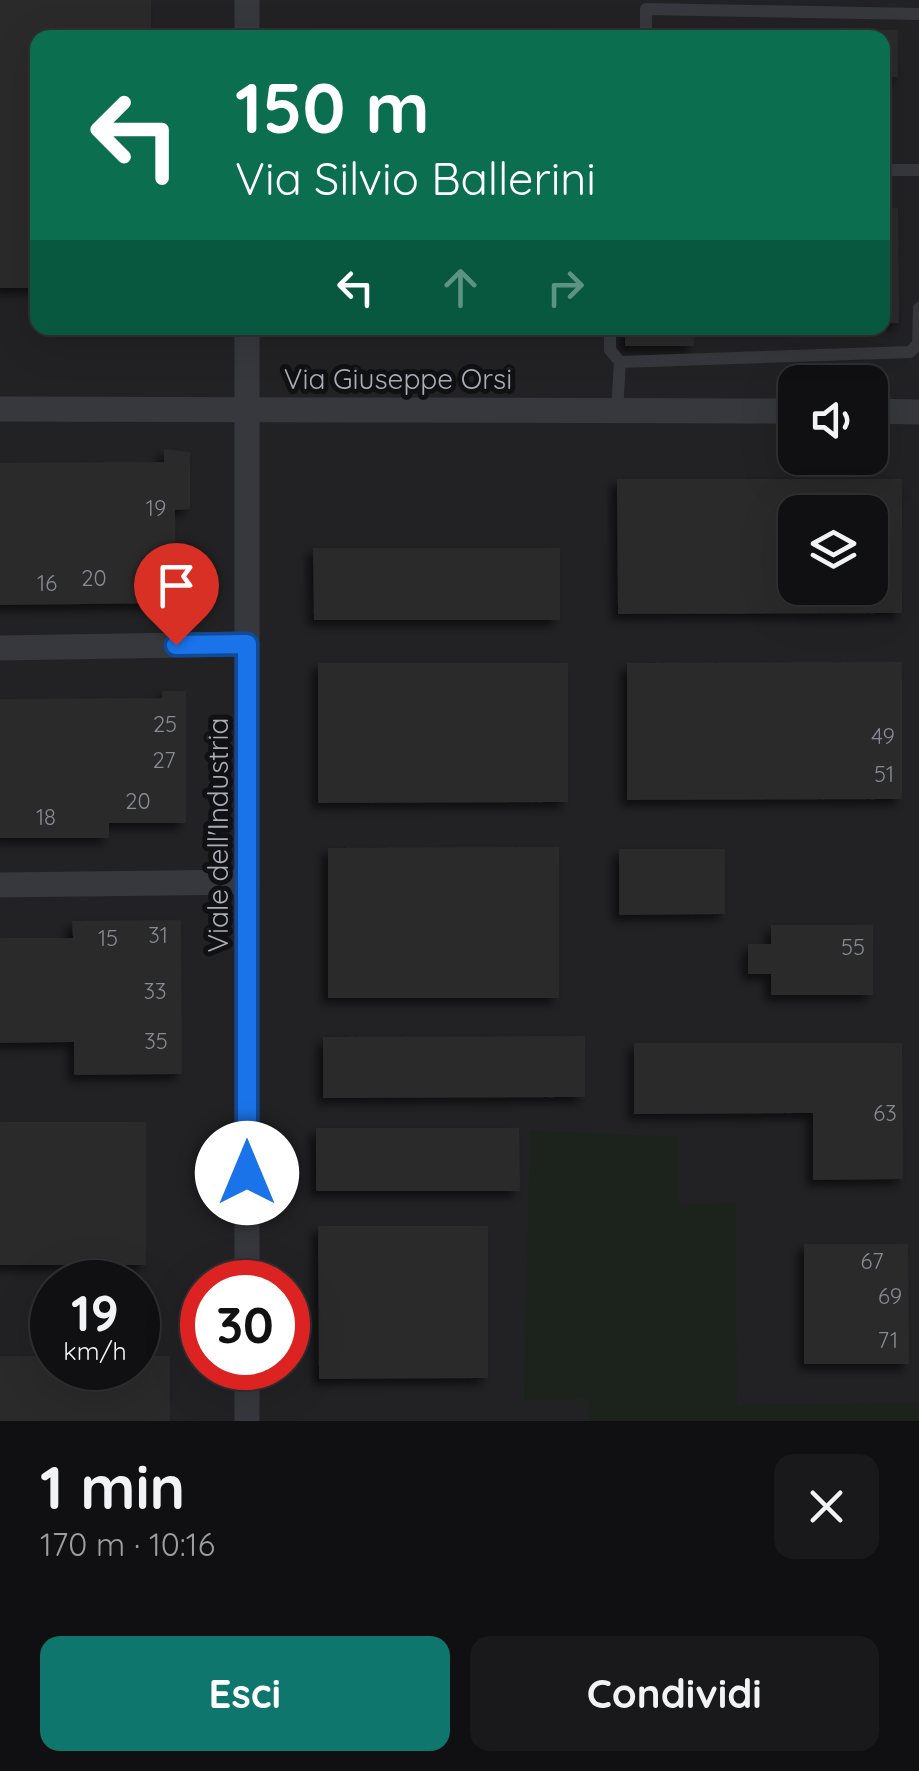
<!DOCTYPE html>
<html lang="it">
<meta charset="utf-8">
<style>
:root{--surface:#101012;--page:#19191b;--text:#f1f3f6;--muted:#9c9d9f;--line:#303032;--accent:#0f766e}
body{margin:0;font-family:Quicksand,sans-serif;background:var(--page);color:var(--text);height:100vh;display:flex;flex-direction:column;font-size:38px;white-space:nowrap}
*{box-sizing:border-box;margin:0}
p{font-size:32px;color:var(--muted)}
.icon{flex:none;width:55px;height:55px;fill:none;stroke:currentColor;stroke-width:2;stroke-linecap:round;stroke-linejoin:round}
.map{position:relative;height:1421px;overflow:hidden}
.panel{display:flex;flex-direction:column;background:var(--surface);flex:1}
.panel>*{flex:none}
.hud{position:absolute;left:30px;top:30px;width:860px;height:305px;border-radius:20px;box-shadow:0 10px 40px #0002,0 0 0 2px var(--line);background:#0b6e4f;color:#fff;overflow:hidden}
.controls{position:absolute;left:778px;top:365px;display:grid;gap:20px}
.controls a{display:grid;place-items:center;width:110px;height:110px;border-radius:20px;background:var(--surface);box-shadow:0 10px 40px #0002,0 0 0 2px var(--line);font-size:50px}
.speed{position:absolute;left:30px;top:1260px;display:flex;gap:20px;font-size:50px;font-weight:700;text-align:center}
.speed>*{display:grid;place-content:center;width:130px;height:130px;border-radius:50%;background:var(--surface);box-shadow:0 10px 40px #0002,0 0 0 2px var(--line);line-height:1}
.speed small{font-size:25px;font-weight:400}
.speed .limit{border:15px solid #d22;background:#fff;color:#111}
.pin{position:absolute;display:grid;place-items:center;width:85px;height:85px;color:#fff;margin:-102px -42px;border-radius:50% 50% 50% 0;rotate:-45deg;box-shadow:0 0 10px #0007}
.pin .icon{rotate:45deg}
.me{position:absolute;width:110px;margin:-55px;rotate:0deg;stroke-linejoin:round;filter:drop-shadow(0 0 8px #0008)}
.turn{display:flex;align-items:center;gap:35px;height:210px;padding:0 40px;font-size:45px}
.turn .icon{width:130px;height:130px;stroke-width:2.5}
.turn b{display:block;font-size:70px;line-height:85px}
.lanes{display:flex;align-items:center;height:95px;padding:0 40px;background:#0003;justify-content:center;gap:50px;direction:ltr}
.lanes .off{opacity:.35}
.round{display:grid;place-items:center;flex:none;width:105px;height:105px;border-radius:20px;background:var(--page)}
.head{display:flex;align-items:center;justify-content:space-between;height:170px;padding:0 40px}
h1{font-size:60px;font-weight:700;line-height:75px}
.action{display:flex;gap:20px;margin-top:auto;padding:20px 40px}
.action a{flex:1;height:115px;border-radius:20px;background:var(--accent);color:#fff;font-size:40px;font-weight:700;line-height:115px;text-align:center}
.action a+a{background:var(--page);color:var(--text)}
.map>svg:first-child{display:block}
.built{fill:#222225;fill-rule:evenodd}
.green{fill:#1c231d}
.building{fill:#29292c;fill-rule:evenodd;filter:url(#shadow)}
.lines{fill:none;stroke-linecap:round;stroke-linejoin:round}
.service{stroke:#37383d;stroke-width:12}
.minor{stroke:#37383d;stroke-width:25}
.route-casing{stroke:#114b97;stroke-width:25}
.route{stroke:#1a73e8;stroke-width:18}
.labels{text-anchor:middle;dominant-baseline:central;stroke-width:10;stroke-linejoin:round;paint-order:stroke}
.number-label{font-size:22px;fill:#888b94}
.street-label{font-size:28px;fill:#a8adb8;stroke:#111113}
</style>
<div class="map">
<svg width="919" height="1421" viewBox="0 0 919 1421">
<defs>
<filter id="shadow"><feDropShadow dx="-6" dy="6" stdDeviation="5" flood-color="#0009"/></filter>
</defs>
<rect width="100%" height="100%" fill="#161618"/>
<path class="built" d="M0 0H919V1421H0ZM38 38H882V328H38ZM795 382H870V458H795ZM795 512H870V588H795ZM52 1282H138V1368H52ZM202 1282H288V1368H202Z"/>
<path class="green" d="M530 1131 679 1137V1205L735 1203 737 1405 919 1403V1421H590L589 1399 524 1400Z"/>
<g class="building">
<path d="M0 0H151V38H38V288H0Z"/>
<rect x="316" y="28" width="246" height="10"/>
<path d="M685 30H898V77H882V38H685Z"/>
<path d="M882 208H898L899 323H882Z"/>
<rect x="625" y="328" width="69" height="18"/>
<path d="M164 449 190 452V509L175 510 176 603 0 605V463L164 462Z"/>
<path d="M617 479H902V613L618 614ZM795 512H870V588H795Z"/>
<path d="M313 548H560V620H314Z"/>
<path d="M902 662V799L627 800V663Z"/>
<path d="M318 663H568V802L318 803Z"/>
<path d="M162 691H186V823H109V838H0V699L162 698Z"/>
<path d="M559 847V998H328V848Z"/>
<path d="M619 849H725V914L619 915Z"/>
<path d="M181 920 182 1074 74 1075V1042L0 1043V938H73L72 921Z"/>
<path d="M771 925H873V995H771V974H748V944H771Z"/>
<path d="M585 1036V1097L323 1098V1037Z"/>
<path d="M634 1043H902L903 1179 813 1180V1113L634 1114Z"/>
<rect x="0" y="1122" width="146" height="143"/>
<path d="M316 1128H519L520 1191H316Z"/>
<path d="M318 1226H488V1378L319 1379Z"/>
<path d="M804 1244H908L909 1364H804Z"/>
<path d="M0 1356H52V1368H138V1356H170V1421H0Z"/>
</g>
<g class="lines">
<g class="service">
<path d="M646 38V9L919 14"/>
<path d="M882 170H919"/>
<path d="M610 328V350L620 362"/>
<path d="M617 410 620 362 910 352 918 344 919 308"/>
</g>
<g class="minor">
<path d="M247 0V38"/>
<path d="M0 409 795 411"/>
<path d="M870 411 919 412"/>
<path d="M0 648 247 644"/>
<path d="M0 885 247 882"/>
<path d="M247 1282V328"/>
<path d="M247 1368V1421"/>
</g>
</g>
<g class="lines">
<g class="route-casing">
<path id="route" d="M176 645 247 644V1173"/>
</g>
<use href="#route" class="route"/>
</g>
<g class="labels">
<g class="number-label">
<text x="156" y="508">19</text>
<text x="94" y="578">20</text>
<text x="47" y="583">16</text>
<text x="165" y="724">25</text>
<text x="883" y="736">49</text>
<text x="164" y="760">27</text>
<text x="884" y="774">51</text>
<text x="138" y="801">20</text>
<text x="46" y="817">18</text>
<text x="158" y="935">31</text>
<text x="108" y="938">15</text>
<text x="853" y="947">55</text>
<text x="155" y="991">33</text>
<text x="156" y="1041">35</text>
<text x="885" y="1113">63</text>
<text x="872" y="1261">67</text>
<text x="890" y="1296">69</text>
<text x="888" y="1340">71</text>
</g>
<g class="street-label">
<text x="398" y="378">Via Giuseppe Orsi</text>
<text transform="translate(217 835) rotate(-90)">Viale dell'Industria</text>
</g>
</g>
</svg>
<div class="controls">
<a><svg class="icon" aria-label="sound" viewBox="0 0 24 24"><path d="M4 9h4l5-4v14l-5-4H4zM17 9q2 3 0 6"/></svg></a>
<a><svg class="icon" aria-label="layers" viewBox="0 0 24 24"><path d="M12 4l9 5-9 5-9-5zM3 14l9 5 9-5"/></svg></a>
</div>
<div class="speed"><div>19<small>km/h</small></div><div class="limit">30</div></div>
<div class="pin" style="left:176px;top:645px;background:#d93025"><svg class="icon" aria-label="arrive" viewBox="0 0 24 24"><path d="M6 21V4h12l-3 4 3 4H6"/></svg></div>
<svg class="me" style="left:247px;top:1173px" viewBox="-20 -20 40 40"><circle r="19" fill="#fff"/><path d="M0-13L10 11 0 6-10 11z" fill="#1a73e8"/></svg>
<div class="hud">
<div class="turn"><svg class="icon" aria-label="left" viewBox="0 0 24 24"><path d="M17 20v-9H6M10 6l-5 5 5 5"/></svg><div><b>150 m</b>Via Silvio Ballerini</div></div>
<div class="lanes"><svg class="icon" aria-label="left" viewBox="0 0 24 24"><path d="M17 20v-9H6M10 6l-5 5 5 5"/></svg><svg class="icon off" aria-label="ahead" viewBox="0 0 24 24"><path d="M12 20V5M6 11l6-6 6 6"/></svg><svg class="icon off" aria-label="right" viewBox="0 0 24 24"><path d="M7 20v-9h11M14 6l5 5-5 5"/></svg></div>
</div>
</div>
<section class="panel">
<div class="head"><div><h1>1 min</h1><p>170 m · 10:16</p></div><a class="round"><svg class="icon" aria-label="close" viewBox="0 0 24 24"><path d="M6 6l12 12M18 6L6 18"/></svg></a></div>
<div class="action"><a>Esci</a><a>Condividi</a></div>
</section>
